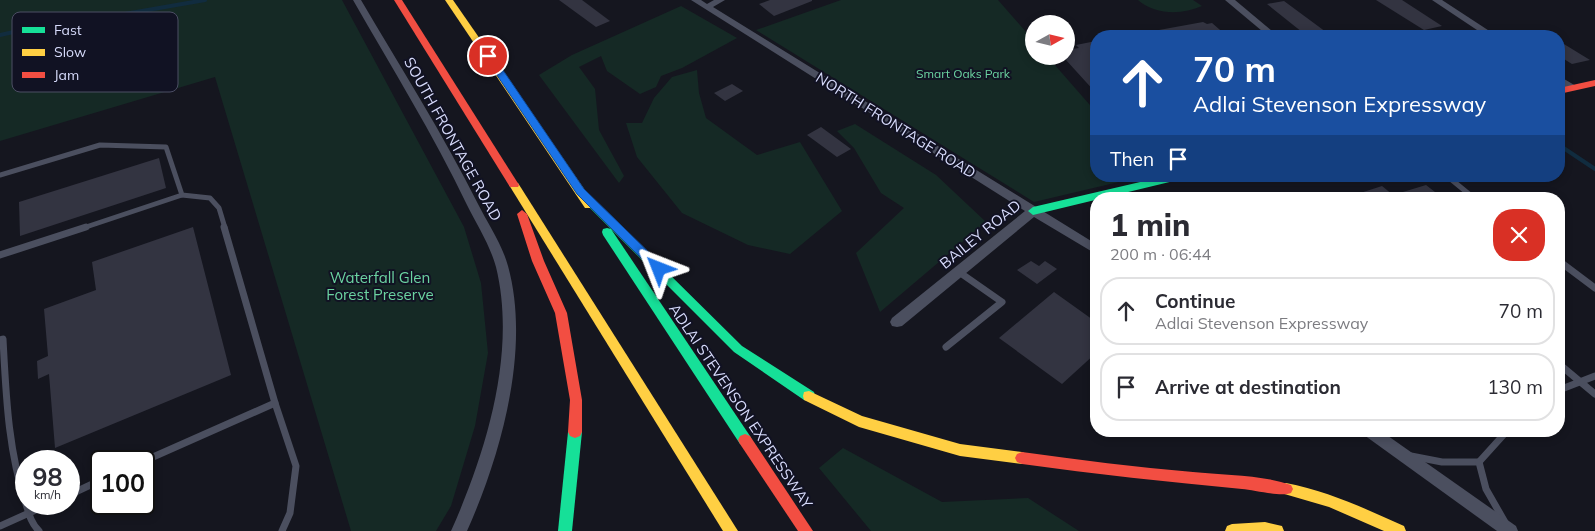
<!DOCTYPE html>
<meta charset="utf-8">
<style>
:root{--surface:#fff;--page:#f7f7f7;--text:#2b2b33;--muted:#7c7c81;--line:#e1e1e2}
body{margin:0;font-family:Mulish,sans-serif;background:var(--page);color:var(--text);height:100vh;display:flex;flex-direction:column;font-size:19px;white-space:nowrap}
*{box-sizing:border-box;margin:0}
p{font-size:16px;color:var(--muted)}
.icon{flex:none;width:28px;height:28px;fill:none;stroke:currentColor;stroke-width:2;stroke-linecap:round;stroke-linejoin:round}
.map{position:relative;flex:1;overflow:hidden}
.drawer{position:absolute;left:1090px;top:192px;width:475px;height:245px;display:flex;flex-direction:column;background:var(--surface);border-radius:20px;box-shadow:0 2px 8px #0003}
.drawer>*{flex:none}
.banner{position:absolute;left:1090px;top:30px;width:475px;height:152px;border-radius:20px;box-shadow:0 2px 8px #0003;background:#1a4fa0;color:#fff;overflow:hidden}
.needle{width:32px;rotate:82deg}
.tools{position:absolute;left:1025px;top:15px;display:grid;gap:10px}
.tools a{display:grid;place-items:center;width:50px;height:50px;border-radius:50%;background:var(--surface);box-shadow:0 2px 8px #0003;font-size:25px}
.speed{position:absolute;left:15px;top:450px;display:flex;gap:10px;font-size:25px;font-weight:700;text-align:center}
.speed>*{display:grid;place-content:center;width:65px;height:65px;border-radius:50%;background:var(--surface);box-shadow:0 2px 8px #0003;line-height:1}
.speed small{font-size:12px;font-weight:400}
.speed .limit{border:2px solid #111;border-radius:8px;background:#fff;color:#111}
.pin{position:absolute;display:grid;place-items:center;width:42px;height:42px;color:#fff;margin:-21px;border:2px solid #fff;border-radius:50%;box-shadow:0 1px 5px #0007}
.me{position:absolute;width:55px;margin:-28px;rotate:315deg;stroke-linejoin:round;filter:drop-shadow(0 0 4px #0008)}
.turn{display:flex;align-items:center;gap:18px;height:105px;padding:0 20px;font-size:22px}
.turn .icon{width:65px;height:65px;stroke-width:2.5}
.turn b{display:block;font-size:35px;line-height:42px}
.then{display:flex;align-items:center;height:48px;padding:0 20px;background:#0003;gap:10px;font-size:19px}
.round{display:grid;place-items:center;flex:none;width:52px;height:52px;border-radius:20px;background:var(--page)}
.head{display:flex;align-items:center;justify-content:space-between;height:85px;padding:0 20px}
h1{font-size:30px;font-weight:800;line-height:38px}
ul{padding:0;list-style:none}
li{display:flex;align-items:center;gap:15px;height:68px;margin:0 10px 8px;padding:0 10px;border:2px solid var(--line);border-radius:20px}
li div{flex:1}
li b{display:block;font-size:19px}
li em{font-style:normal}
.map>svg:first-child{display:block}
.green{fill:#152925}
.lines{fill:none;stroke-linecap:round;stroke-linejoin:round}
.stream{stroke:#112c3f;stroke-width:4}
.building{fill:#333441}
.lane-far1{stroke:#4b4f5f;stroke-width:5}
.lane{stroke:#4b4f5f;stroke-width:7}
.street{fill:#4b4f5f;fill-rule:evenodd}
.fast{fill:#16e098;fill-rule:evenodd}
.slow{fill:#ffcf43;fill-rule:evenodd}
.jam{fill:#f24e42;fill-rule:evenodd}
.route{fill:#1a73e8;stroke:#114b97}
.labels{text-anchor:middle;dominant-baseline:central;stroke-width:4;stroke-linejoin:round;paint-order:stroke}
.far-park-label{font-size:12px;fill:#6bd3a1;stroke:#111223}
.street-label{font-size:15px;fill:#d7dbfb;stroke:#111223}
.park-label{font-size:15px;fill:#6bd3a1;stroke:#111223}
.key{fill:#111223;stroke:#4c4e64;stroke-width:1}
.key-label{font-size:14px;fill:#d7dbfb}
</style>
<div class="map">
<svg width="1595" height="531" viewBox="0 0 1595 531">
<rect width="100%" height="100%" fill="#15161f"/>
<g class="green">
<path d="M0 0H342L464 227 481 283 488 353 475 426 451 506 436 531H351L215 77 0 141Z"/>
<path d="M841 0H998L1034 41V56H1047L1096 112V176H1144L1034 202 756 30Z"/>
<path d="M1138 0H1193L1202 6C1182 15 1155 15 1138 0Z"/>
<path d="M681 6 737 38 682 68 661 76 656 87 640 94 607 71 601 56 579 67 595 89 599 130 624 176 619 183 539 75 572 55Z"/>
<path d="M697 70 699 93 706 118 757 155 800 142 842 211 790 254 748 245 682 213 637 157 626 123H642L654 98 672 77Z"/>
<path d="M855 124 936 175 986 222 880 312 856 253 904 208 881 193 854 148 837 131Z"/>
<path d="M843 448 942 502 1028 498 1079 531H871L819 468Z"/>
</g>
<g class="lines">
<g class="stream">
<path d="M0 35 62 21 96 19 205 0"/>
<path d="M1559 145 1595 169"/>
</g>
</g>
<g class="building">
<path d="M559 0H582L610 21 596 27Z"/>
<path d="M770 0H812V1L774 16 759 4Z"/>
<path d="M1376 0H1402L1442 26 1424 30Z"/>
<path d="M1284 1 1326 32 1307 36 1267 4Z"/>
<path d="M1203 22 1207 24 1212 23 1227 36H1159V30Z"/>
<path d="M1096 41V93L1066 60V50L1079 48 1076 45Z"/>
<path d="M1559 41 1590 60 1572 64 1559 56Z"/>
<path d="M732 84 743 91 725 101 714 93Z"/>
<path d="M821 127 851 149 837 157 807 135Z"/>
<path d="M159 158 166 188 20 236 19 202Z"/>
<path d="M1426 185 1444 199H1352L1351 196 1382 186 1393 195Z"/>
<path d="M193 227 231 375 55 448 49 374 38 379 37 361 48 356 44 309 96 290 92 262Z"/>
<path d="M1031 261 1039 266 1045 261 1057 269 1037 284 1017 270Z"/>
<path d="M1054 292 1096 322V353L1062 384 999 338Z"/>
</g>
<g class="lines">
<g class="lane-far1">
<path d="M0 175 100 145 166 147 182 195 210 198 219 208 225 228"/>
<path d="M1447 176 1475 199"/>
<path d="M83 228 182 195"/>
</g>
<g class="lane">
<path d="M224 227 275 403 296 466 290 513 282 531"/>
<path d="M0 255 86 227"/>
<path d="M1559 261 1595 288"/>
<path d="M0 340 3 339C6 394 8 451 26 504 29 514 31 523 39 531"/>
<path d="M946 347 1002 302 959 272"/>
<path d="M1559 364 1595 394"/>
<path d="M1559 390 1595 376"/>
<path d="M1411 456 1442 462H1479L1486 489 1510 531"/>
<path d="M144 461 275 403"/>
<path d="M1479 462 1507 431"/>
<path d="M69 495 101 480"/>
<path d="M0 526 49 504"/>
</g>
<g class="street">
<path d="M353 0H361C401 68 443 134 478 204 488 224 502 244 508 266 531 349 501 455 467 531H451C486 453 517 353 496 267 490 245 477 225 467 205 433 134 392 68 353 0Z"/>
<path d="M691 0H701L707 4 714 0H725L713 7 1096 244V254L1034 217 902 326 897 327 892 326 890 322 892 318 1025 211Z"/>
<path d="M1225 0H1235L1278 36H1268Z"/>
<path d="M1432 0H1442L1497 36H1486Z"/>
<path d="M1559 76 1576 86V90H1568L1559 83Z"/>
<path d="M1362 431H1381L1516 526 1518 531H1497L1364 435Z"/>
</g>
<g class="fast">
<path d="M1166 176H1187L1182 179 1033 215 1028 211 1033 207Z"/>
<path d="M580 189 584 190 742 346 814 392 815 396 814 400 809 401 804 400 734 352 576 194 575 192Z"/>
<path d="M607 228 611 229 750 436 752 440 750 444 745 446 740 444 603 235 602 232 603 229Z"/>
<path d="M575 426 580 428 582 432 572 531H558L568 432 570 428Z"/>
</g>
<g class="slow">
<path d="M445 0H453L593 202 594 205 593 208H585Z"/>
<path d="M514 182 518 183 738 531H723L509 185Z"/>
<path d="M809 391 862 416 960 444 1022 452 1027 454 1029 458 1027 462 1022 464 960 456 859 427 804 400 803 396 804 392Z"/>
<path d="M1286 483C1328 491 1366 509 1404 526L1406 531H1384L1329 507 1281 493 1279 489 1281 485Z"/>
<path d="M1265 522 1282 526 1284 531H1225L1227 526 1232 524Z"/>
</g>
<g class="jam">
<path d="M394 0H402L519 185 518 187H510Z"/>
<path d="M1595 80V86L1559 94V88Z"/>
<path d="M522 210 527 214 544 261 567 313 582 400V432L580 436 575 438 570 436 568 432 570 400 555 313 532 261 517 214Z"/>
<path d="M745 434 750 436 813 531H798L740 444 738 440 740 436Z"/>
<path d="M1022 452C1079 460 1136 467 1193 472 1222 475 1264 475 1291 485L1293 489 1291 493C1281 497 1254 490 1242 489 1168 482 1095 474 1022 464L1017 462 1015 458 1017 454Z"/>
</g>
</g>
<path class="route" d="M485 54H492L584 189 663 266 664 269 663 272H655L577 194 484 56Z"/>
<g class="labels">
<g class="far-park-label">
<text x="963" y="73">Smart Oaks Park</text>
</g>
<g class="street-label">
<text transform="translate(896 125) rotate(32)">NORTH FRONTAGE ROAD</text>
<text transform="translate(453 139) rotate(61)">SOUTH FRONTAGE ROAD</text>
<text transform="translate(980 234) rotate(-39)">BAILEY ROAD</text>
<text transform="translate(741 406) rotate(56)">ADLAI STEVENSON EXPRESSWAY</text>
</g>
<g class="park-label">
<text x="380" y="277">Waterfall Glen<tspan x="380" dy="17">Forest Preserve</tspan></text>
</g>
</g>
<rect x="12" y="12" width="166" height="80" rx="8" class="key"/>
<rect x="22" y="27" width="23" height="6" fill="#16e098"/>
<rect x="22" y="49" width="23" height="7" fill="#ffcf43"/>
<rect x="22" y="72" width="23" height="6" fill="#f24e42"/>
<g class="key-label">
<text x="54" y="35">Fast</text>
<text x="54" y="57">Slow</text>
<text x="54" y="80">Jam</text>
</g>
</svg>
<div class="tools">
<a><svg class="needle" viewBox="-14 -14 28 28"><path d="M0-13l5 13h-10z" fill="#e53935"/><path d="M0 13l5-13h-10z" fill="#7c7c81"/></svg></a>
</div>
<div class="speed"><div>98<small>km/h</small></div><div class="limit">100</div></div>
<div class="pin" style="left:488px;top:56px;background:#d93025"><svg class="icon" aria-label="arrive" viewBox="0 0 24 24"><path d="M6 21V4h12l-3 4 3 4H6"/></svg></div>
<svg class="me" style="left:659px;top:269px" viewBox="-20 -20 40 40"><path d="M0-17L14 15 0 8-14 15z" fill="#1a73e8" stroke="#fff" stroke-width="4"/></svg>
<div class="banner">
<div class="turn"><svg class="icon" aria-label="ahead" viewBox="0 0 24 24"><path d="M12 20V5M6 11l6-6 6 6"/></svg><div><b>70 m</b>Adlai Stevenson Expressway</div></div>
<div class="then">Then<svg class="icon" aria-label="arrive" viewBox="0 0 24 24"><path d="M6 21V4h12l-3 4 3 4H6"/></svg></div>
</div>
<section class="drawer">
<div class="head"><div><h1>1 min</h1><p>200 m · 06:44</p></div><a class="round" style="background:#d93025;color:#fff"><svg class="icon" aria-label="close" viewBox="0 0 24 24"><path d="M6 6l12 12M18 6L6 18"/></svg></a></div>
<ul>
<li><svg class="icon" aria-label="ahead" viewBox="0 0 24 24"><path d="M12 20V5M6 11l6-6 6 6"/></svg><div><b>Continue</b><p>Adlai Stevenson Expressway</p></div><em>70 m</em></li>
<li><svg class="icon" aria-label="arrive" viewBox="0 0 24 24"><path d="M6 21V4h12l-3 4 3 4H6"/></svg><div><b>Arrive at destination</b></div><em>130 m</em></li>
</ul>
</section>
</div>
